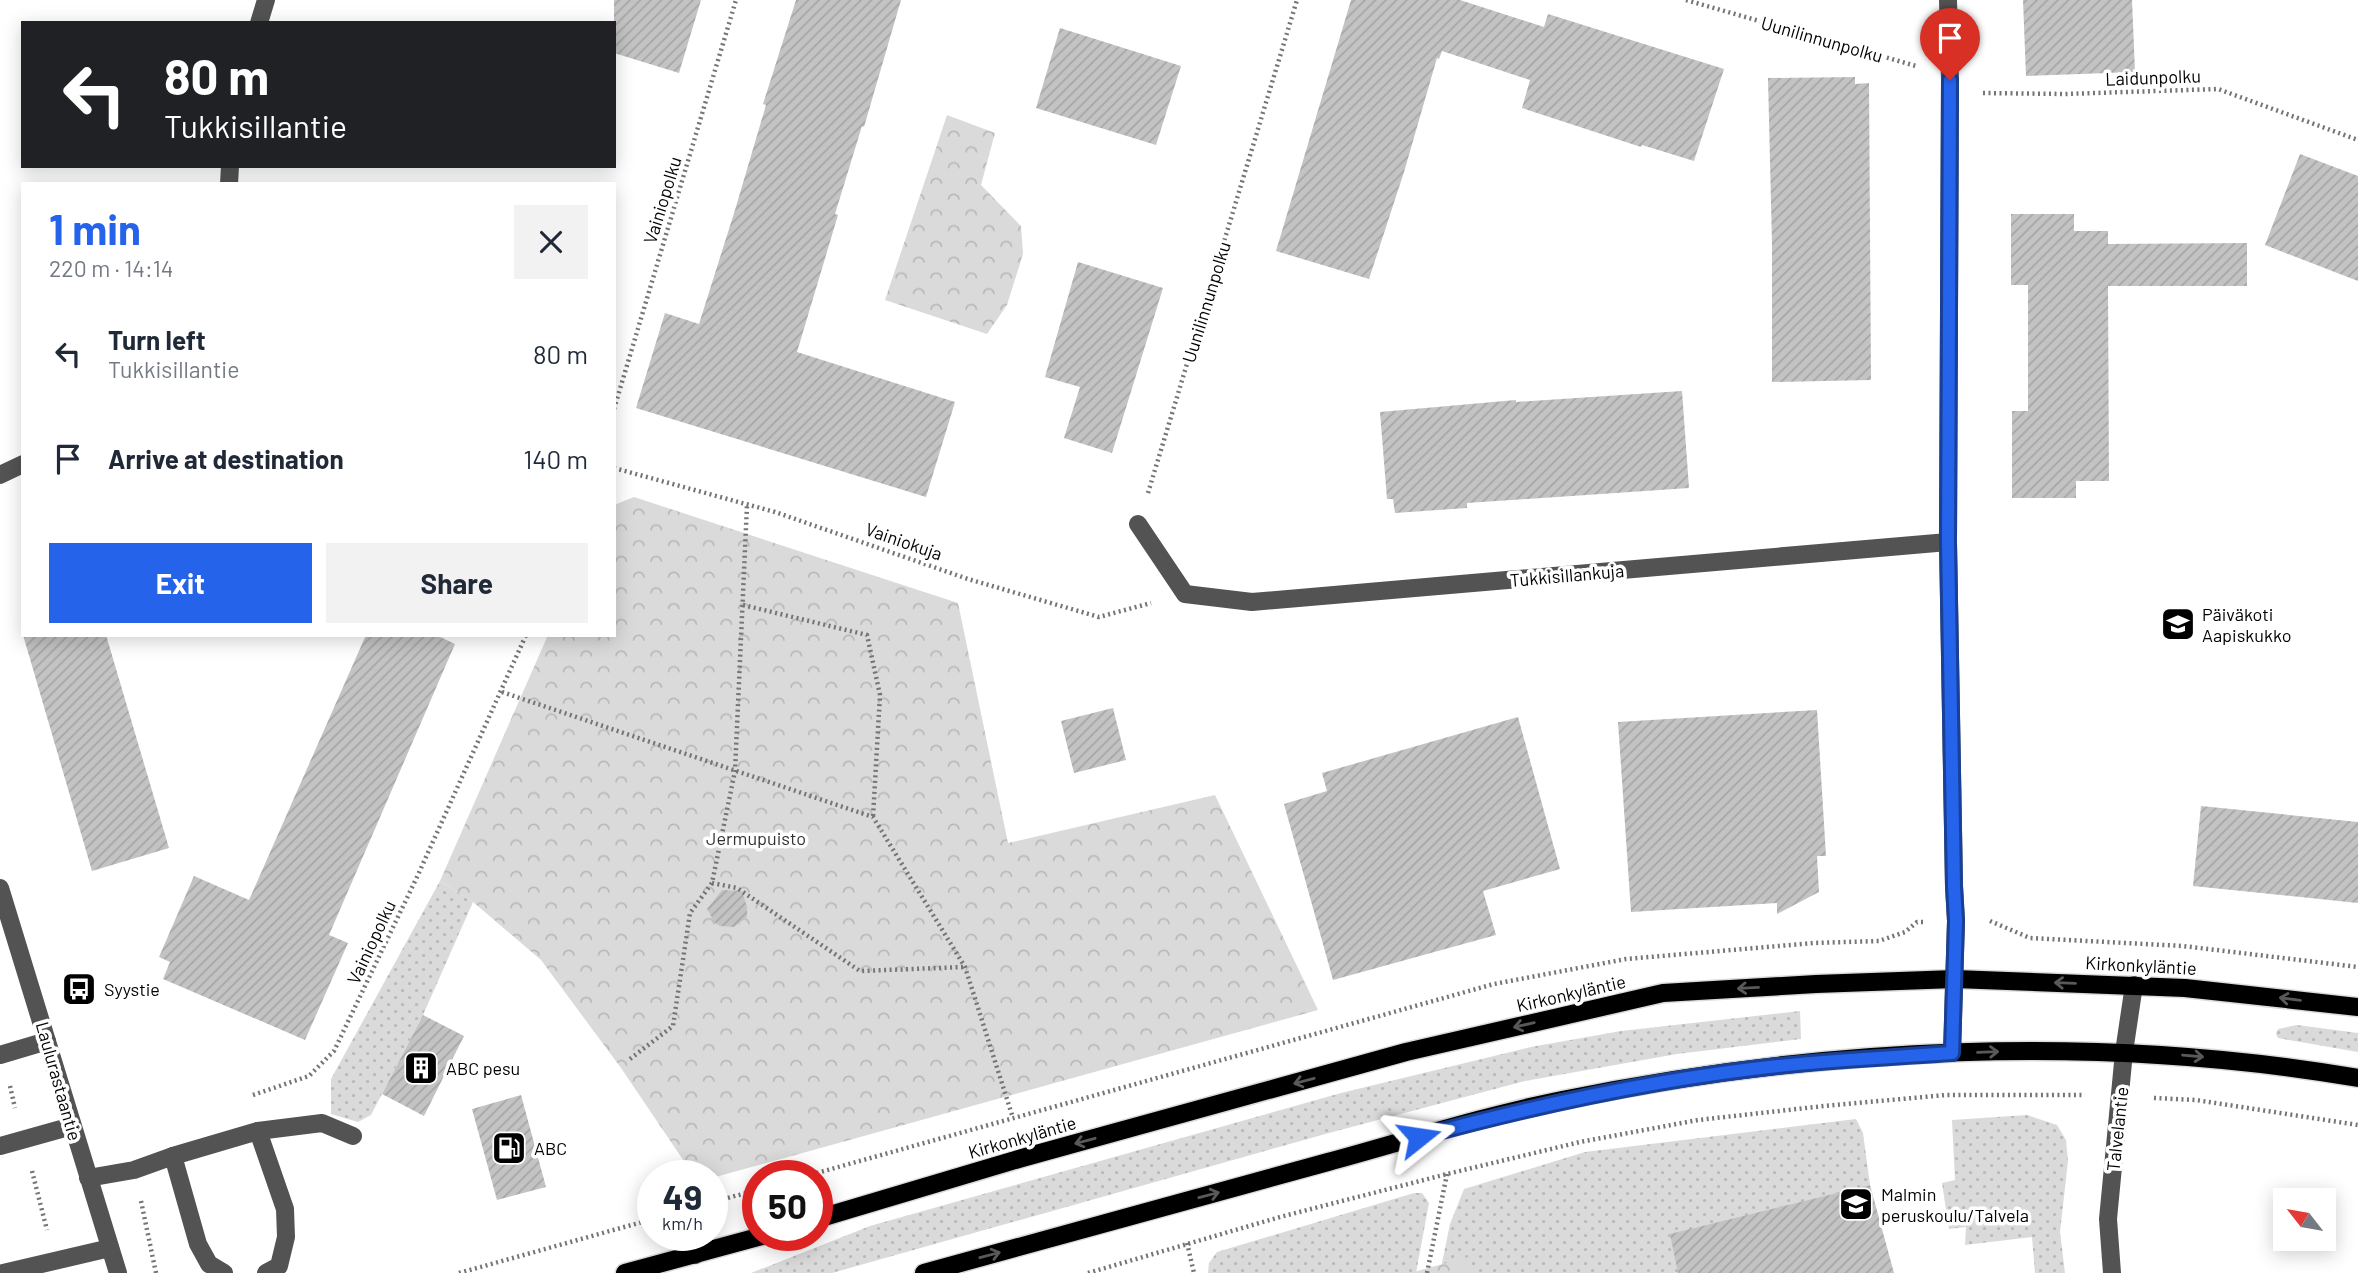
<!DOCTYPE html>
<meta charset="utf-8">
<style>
:root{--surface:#fff;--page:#f2f2f3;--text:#1f2937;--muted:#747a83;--accent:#2563eb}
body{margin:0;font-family:Barlow,sans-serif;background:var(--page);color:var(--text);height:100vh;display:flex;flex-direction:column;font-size:26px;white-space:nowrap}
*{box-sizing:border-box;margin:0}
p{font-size:23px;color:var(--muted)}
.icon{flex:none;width:38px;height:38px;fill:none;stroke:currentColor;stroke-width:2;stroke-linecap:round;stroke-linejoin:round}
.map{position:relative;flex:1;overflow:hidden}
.details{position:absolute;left:21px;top:182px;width:595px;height:455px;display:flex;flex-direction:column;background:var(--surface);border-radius:0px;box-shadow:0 4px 18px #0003}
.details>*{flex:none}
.guide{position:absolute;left:21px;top:21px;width:595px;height:147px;border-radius:0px;box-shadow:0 4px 18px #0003;background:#202124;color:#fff;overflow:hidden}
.needle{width:46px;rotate:301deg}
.tools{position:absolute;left:2273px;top:1188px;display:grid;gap:14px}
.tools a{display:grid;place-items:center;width:63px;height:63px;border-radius:0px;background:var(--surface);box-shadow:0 4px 18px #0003;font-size:35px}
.speed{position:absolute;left:637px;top:1160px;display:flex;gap:14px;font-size:35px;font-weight:700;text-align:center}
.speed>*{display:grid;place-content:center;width:91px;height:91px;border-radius:50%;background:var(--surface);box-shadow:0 4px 18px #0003;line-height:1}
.speed small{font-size:18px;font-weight:400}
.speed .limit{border:10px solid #d22;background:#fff;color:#111}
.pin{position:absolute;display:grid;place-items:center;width:60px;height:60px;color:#fff;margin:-72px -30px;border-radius:50% 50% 50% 0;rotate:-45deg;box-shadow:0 0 7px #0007}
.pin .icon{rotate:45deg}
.me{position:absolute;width:77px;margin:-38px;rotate:75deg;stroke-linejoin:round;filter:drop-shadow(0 0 5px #0008)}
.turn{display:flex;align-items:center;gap:24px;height:147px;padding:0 28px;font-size:32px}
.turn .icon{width:91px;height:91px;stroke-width:2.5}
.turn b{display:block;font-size:49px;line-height:60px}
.round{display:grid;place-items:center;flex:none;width:74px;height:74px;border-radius:0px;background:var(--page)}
.head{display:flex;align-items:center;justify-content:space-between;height:119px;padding:0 28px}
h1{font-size:42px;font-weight:700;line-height:52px;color:var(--accent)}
.button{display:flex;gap:14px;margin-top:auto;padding:14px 28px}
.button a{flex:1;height:80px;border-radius:0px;background:var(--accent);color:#fff;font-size:28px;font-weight:700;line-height:80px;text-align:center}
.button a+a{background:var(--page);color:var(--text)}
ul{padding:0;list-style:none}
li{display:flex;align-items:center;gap:21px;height:105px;padding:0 28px}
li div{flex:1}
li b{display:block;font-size:26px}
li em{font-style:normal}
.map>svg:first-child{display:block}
.grass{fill:url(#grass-dots)}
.park{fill:url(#park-crowns)}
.building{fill:url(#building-hatch)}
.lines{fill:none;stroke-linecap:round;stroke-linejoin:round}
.major-casing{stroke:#dbdbdb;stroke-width:21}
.path{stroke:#757575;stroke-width:4.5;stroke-dasharray:2 3.5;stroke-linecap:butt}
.minor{stroke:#535353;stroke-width:18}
.major{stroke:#000;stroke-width:18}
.oneway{stroke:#595959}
.route-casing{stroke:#184099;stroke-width:18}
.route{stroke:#2563eb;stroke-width:12}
.labels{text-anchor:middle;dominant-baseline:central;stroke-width:7;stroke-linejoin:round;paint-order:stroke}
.street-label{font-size:18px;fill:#000;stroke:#fff}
.poi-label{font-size:18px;fill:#000;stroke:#fff;text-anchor:start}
.park-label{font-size:18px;fill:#313131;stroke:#fff}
</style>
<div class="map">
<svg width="2358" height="1273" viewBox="0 0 2358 1273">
<defs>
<pattern id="grass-dots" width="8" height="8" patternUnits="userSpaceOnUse" patternTransform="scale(1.75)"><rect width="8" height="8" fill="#dadada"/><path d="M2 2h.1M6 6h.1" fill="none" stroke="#b9b9b9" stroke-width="1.8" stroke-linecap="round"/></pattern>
<pattern id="park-crowns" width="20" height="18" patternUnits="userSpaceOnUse" patternTransform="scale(1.75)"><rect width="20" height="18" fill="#dadada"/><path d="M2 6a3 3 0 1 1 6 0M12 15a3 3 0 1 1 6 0" fill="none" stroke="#b9b9b9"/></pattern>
<pattern id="building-hatch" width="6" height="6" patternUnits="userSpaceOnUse" patternTransform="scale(1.75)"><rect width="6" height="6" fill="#c3c3c3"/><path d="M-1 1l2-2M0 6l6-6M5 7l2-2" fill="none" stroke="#a6a6a6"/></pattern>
</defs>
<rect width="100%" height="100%" fill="#fff"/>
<g class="grass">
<path d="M440 881 473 902 423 1015 371 1115 358 1122 331 1114V1079Z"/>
<path d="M1800 1011 1801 1039 1677 1054 1525 1081 1329 1133 832 1273H751L870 1226 1341 1093 1531 1047 1621 1031Z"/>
<path d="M2297 1025 2358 1033V1052L2278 1038 2276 1034 2278 1029Z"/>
<path d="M2027 1115 2057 1125 2066 1140 2068 1161 2060 1232 2065 1273H2035L2032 1237 1965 1245 1966 1227 1949 1229 1942 1183 1955 1180 1952 1120Z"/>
<path d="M1856 1119 1863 1133 1870 1185 1678 1273H1440L1450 1224 1464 1189 1585 1152Z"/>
<path d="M1414 1193H1422L1429 1203 1416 1273H1208L1209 1263 1217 1252Z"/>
</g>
<g class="park">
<path d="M947 115 995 133 981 185 1021 226 1023 254 1007 305 987 334 885 300Z"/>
<path d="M634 497 958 603 1008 843 1215 795 1318 1010 712 1178V1176H694L621 1068 541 960 473 902 440 881 548 635H614V505Z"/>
<path d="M1468 1257 1473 1273H1410Z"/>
</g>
<g class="building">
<path d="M614 0H701L679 73 614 53Z"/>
<path d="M796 0H901L864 127 862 126 835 214 838 215 797 352 955 402 926 497 636 408 665 313 699 324 735 210 766 105 763 104Z"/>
<path d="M1351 0H1460L1544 27 1548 14 1724 69 1694 161 1642 145 1641 147 1522 108 1530 80 1442 51 1439 59 1437 58 1404 172 1369 279 1276 251Z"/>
<path d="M2023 0H2132L2135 72 2026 76Z"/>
<path d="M1060 28 1181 66 1156 145 1036 108Z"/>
<path d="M1855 77V84L1869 83 1871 380 1772 382V244L1768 78Z"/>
<path d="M2300 154 2358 176V281L2265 245Z"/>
<path d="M2011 214H2074V231H2108V244L2247 243V286H2108L2109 481H2076V498H2012V411H2028V285H2011Z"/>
<path d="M1078 262 1163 288 1112 453 1064 438 1080 387 1045 377Z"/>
<path d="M1682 391 1689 488 1467 503V508L1395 513 1393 499H1387L1380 412 1516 400V402Z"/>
<path d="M23 635H106L169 848 92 871Z"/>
<path d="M366 635H436L455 644 329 935 348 943 305 1040 163 979 170 962 159 957 194 876 249 900Z"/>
<path d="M1113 708 1126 760 1074 773 1061 721Z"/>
<path d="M1817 710 1826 856H1817L1819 892 1777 914V903L1631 912 1618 722Z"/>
<path d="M1518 717 1560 869 1483 891 1496 935 1333 980 1284 804 1327 791 1322 773Z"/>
<path d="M2201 806 2358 822V903L2193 886Z"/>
<path d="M722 890 742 891 747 907V917L734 927 720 926 715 923 707 909Z"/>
<path d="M423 1015 464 1036 424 1116 382 1094Z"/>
<path d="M521 1095 546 1187 497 1200 472 1109Z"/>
<path d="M1870 1185 1894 1273H1678L1670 1234Z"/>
</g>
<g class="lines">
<g class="major-casing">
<g id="major">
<path d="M817 1219 1022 1158 1406 1052 1663 993 1816 984 1955 979 2185 988 2358 1007"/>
<path d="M625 1273 762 1236"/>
<path d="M924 1273C1059 1236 1193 1199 1328 1162 1405 1141 1483 1116 1562 1100 1823 1047 2095 1033 2358 1078"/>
</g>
</g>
<g class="path">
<path d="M1686 0 1916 66"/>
<path d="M1983 93 2065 94 2218 89 2358 140"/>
<path d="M614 409 736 0"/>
<path d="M614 468 775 512 968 579 1099 617 1151 603"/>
<path d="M1148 493 1297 0"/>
<path d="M743 605 867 635 880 695 873 817"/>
<path d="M502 692 873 817 965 967 1013 1118"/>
<path d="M712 883 737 888 860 971 965 967"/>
<path d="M1990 921 2030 938 2183 946 2358 967"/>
<path d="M630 1059 673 1026 690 913 712 883 735 771 747 505"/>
<path d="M10 1086 15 1108"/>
<path d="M253 1095 309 1076 334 1051 417 877 526 635"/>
<path d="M2154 1098 2196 1100 2358 1125"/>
<path d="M32 1171 47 1230"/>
<path d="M806 1176 1494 984 1626 959 1814 943 1879 941 1905 932 1917 922H1925"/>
<path d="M141 1201 156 1273"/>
<path d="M712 1202 758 1190"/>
<path d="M1187 1243 1194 1273"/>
<path d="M459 1273 653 1219"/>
<path d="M1088 1273 1280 1217 1447 1174 1580 1142 1698 1120 1824 1106 1946 1095H2085"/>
<path d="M1427 1273 1447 1174"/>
</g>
<g class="minor">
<path d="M1948 0 1950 80 1948 542 1954 886 1956 921 1952 1053"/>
<path d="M259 23 266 0"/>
<path d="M229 184 230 166"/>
<path d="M0 475 23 464"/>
<path d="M1138 524 1185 594 1252 602 1948 542"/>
<path d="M0 888 118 1273"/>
<path d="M0 1055 47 1041"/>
<path d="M258 1131 322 1123 353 1136"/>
<path d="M0 1146 72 1126"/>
<path d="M173 1156 198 1244 209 1264 224 1273"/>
<path d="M88 1178 134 1170 173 1156 258 1131 285 1209 286 1237 279 1266 266 1273"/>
<path d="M688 1236 695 1255"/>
<path d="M3 1273 110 1248"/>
<path d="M2112 1273 2108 1219 2124 1052 2134 985"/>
</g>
<use href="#major" class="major"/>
</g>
<defs><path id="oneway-shaft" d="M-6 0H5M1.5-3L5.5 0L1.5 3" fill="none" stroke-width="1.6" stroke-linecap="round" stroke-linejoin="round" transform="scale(1.75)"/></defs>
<g class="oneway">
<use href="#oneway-shaft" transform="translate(2065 983) rotate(-178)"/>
<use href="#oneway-shaft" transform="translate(1748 988) rotate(177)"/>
<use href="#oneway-shaft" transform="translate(2290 999) rotate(-173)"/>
<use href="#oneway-shaft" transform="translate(1524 1025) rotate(167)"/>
<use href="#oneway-shaft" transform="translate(1988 1052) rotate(-2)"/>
<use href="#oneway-shaft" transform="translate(2193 1056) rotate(5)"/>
<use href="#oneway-shaft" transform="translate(1304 1081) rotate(165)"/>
<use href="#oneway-shaft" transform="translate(1085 1141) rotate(165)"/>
<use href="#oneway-shaft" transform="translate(1209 1195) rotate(-15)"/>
<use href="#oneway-shaft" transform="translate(990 1255) rotate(-15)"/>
</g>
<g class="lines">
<g class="route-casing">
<path id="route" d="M1419 1137C1537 1105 1656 1079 1778 1066 1836 1060 1894 1057 1952 1053L1956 921 1954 886 1948 542 1950 80"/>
</g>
<use href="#route" class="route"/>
</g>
<defs>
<g id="school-square" transform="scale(1.75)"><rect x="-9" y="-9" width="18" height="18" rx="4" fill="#000" stroke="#fff"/><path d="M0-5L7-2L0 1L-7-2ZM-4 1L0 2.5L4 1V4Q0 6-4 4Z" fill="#fff"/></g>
<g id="bus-square" transform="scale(1.75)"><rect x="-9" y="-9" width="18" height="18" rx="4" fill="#000" stroke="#fff"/><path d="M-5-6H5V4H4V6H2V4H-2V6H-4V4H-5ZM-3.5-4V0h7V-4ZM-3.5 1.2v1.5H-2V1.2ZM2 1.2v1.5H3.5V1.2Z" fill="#fff"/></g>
<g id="building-square" transform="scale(1.75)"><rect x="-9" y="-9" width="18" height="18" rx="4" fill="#000" stroke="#fff"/><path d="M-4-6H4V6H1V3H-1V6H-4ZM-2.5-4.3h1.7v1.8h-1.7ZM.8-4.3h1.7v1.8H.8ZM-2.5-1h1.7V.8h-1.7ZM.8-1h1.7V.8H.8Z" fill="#fff"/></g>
<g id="fuel-square" transform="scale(1.75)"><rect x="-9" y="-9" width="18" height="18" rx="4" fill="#000" stroke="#fff"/><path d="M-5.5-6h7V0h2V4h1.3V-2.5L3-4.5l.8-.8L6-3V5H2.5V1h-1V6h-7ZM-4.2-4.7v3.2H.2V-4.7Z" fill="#fff"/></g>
</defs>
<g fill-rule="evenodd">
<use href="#school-square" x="2178" y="624"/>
<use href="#bus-square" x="79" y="989"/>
<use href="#building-square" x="421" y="1068"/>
<use href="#fuel-square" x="509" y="1148"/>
<use href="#school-square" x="1856" y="1204"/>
</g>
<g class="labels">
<g class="street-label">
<text transform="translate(1822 39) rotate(16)">Uunilinnunpolku</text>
<text transform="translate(2153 77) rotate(-2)">Laidunpolku</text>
<text transform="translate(662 200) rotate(-73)">Vainiopolku</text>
<text transform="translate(1206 302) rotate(-73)">Uunilinnunpolku</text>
<text transform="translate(904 541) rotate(19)">Vainiokuja</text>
<text transform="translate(1567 575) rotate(-5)">Tukkisillankuja</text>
<text transform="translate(371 942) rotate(-65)">Vainiopolku</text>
<text transform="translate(2141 965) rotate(3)">Kirkonkyläntie</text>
<text transform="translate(1571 993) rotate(-13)">Kirkonkyläntie</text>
<text transform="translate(59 1081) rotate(74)">Laulurastaantie</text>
<text transform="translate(2117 1129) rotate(-84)">Talvelantie</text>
<text transform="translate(1022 1137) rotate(-16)">Kirkonkyläntie</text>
</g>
<g class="poi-label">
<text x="2202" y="614">Päiväkoti<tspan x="2202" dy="21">Aapiskukko</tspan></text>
<text x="104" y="989">Syystie</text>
<text x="446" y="1068">ABC pesu</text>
<text x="534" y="1148">ABC</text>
<text x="1881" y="1194">Malmin<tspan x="1881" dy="21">peruskoulu/Talvela</tspan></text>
</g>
<g class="park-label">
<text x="756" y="838">Jermupuisto</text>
</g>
</g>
</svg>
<div class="tools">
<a><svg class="needle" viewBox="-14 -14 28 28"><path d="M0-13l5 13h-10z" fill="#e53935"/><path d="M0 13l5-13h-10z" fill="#747a83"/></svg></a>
</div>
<div class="speed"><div>49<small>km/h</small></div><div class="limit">50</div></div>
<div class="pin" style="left:1950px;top:80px;background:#d93025"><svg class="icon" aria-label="arrive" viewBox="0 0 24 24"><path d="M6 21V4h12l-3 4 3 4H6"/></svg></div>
<svg class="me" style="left:1419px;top:1137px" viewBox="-20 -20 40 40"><path d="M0-17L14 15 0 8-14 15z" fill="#2563eb" stroke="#fff" stroke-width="4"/></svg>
<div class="guide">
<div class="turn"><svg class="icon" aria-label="left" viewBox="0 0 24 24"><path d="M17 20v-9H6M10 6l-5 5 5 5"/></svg><div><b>80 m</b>Tukkisillantie</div></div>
</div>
<section class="details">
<div class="head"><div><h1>1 min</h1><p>220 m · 14:14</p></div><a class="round"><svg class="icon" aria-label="close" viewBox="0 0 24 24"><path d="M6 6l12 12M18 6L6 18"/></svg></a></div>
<ul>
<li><svg class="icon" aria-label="left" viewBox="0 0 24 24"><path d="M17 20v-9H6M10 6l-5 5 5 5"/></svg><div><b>Turn left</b><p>Tukkisillantie</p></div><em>80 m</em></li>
<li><svg class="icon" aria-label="arrive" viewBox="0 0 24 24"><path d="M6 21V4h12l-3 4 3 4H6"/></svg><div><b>Arrive at destination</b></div><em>140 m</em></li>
</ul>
<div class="button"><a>Exit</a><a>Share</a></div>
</section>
</div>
